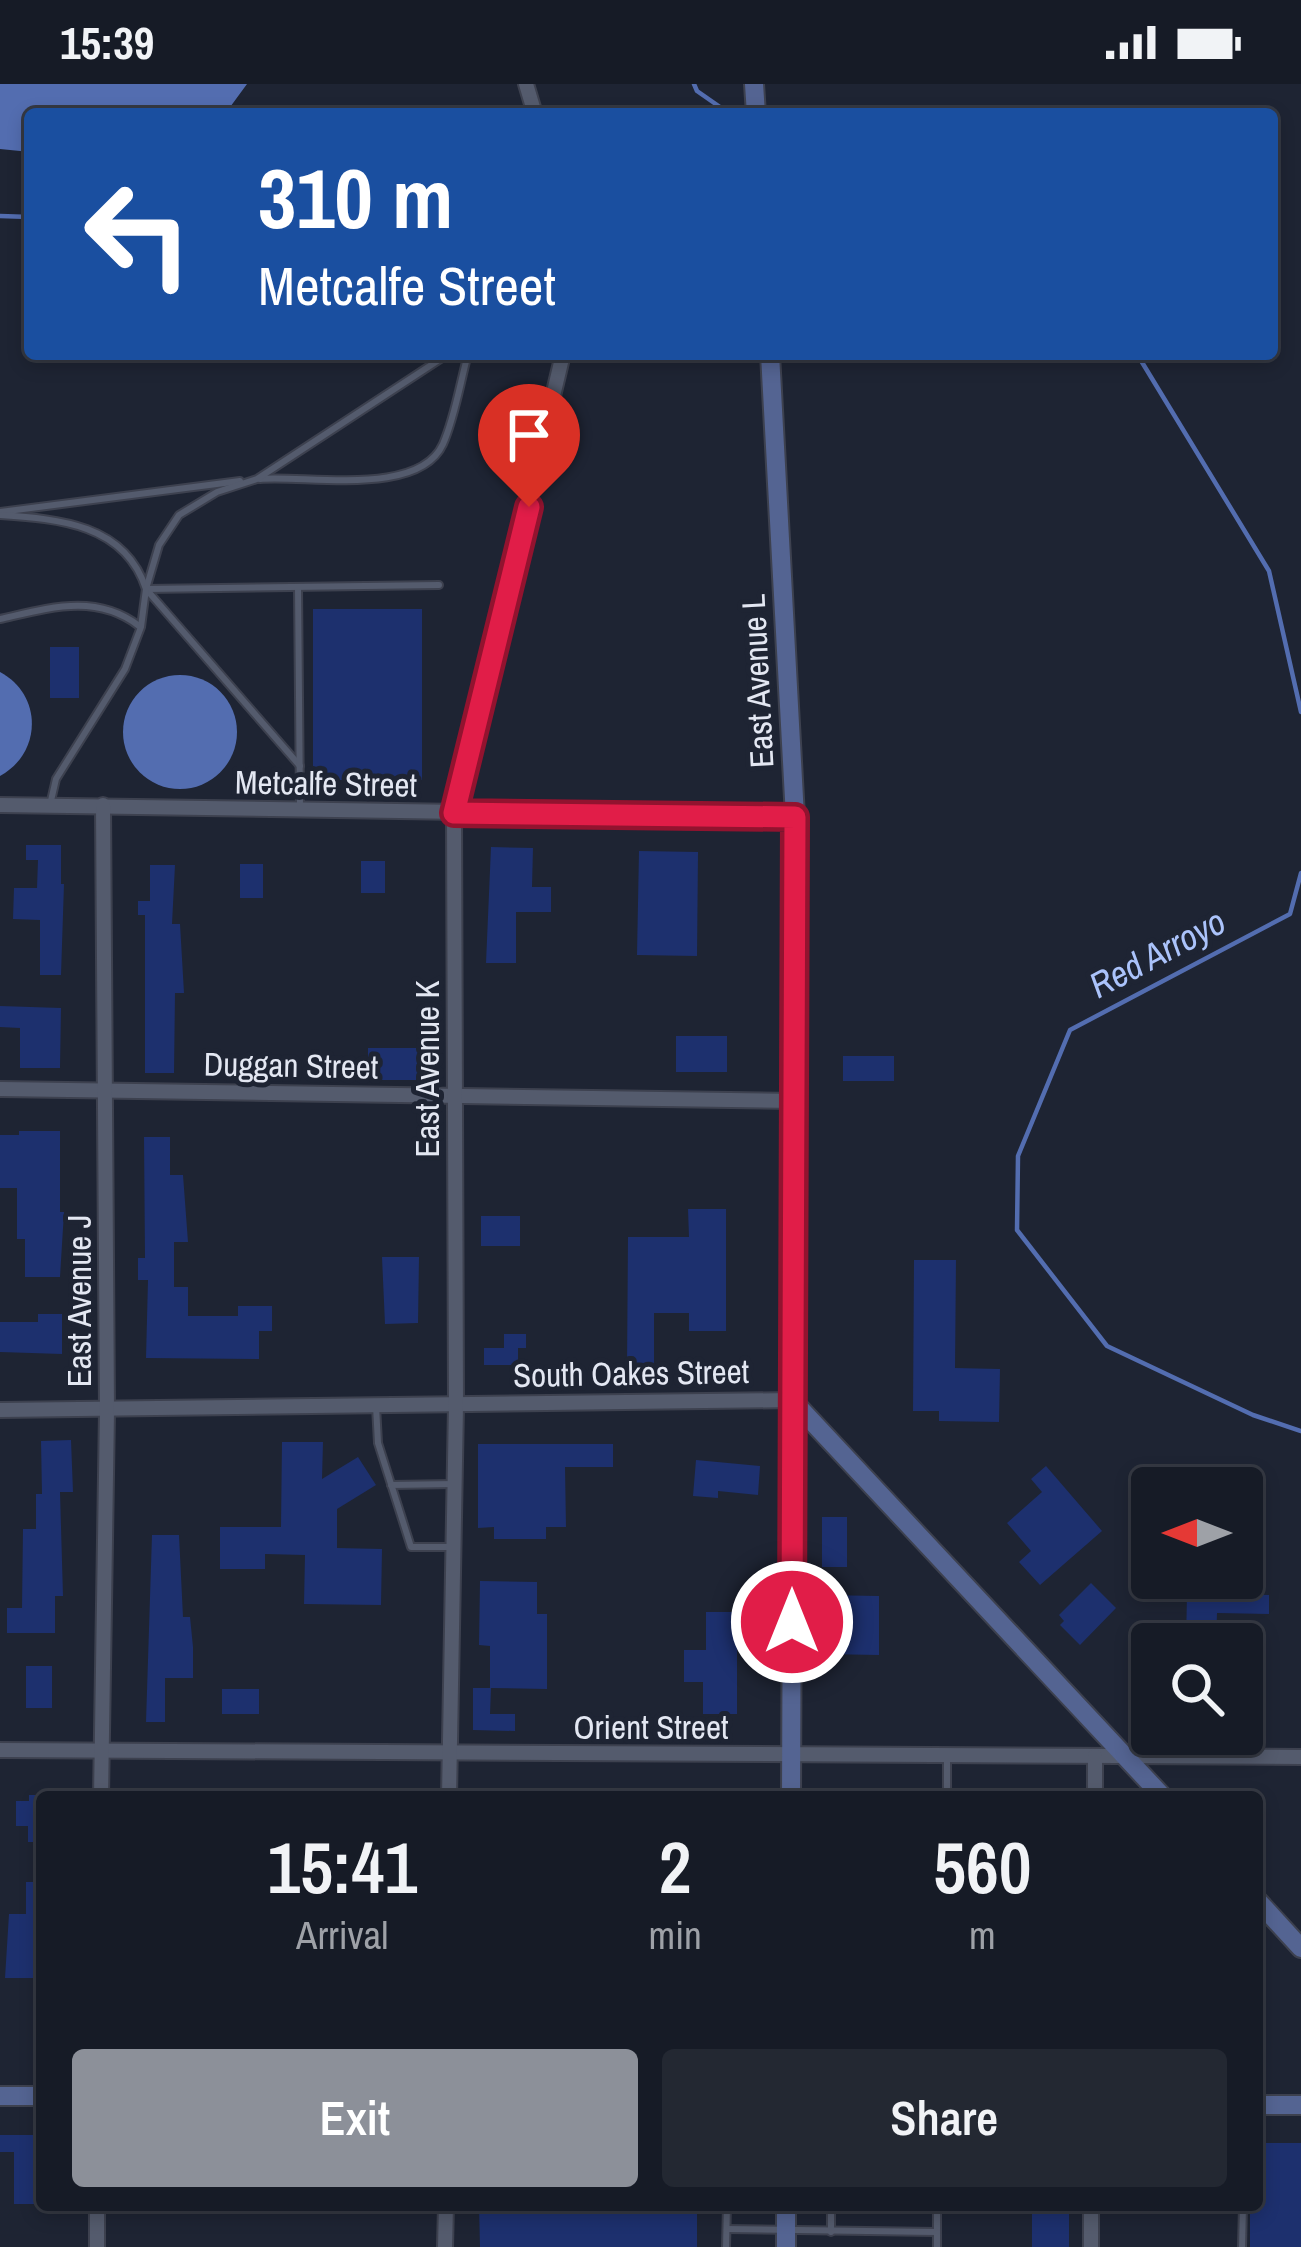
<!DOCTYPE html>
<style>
:root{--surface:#161b26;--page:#232832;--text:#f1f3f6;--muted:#9ea1a7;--line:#353943;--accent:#8c9099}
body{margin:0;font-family:"Archivo Narrow",sans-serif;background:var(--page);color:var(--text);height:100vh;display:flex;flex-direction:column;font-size:45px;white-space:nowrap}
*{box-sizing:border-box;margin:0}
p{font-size:39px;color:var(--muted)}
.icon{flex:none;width:66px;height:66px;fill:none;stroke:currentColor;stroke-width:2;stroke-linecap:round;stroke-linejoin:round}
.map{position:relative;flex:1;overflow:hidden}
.panel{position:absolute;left:36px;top:1707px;width:1227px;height:420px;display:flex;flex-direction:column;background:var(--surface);border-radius:12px;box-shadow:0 6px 18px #0003,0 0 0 3px var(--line)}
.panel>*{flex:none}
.hud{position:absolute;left:24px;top:24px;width:1254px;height:252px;border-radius:12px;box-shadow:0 6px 18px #0003,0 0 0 3px var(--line);background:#1a4fa0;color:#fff;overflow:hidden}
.needle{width:78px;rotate:270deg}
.buttons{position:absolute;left:1131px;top:1383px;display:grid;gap:24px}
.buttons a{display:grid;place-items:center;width:132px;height:132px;border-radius:12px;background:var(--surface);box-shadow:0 6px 18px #0003,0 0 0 3px var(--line);font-size:60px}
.pin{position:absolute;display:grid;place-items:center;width:102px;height:102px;color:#fff;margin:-123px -51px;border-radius:50% 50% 50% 0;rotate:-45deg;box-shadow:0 0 12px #0007}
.pin .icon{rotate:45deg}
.me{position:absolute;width:132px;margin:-66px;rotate:0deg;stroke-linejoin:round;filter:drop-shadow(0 0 9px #0008)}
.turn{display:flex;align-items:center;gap:42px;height:252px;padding:0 36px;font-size:54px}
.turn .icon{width:156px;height:156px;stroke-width:2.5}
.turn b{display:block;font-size:84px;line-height:102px}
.eta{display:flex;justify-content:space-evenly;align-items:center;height:204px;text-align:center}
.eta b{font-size:72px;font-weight:600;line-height:84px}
.primary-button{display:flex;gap:24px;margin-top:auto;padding:24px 36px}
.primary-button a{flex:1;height:138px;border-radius:12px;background:var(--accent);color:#fff;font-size:48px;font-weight:600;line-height:138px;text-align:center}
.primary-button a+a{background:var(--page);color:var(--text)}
.status{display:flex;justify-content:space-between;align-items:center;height:84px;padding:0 60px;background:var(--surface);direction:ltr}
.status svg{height:33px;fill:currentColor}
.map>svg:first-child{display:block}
.water{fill:#536db0}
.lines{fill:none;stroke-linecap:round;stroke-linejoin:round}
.stream{stroke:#536db0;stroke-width:4.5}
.building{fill:#1d306e}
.service-casing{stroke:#3d414f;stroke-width:10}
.minor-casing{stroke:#3d414f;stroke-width:18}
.secondary-casing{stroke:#3d414f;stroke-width:22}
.service{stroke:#545b6d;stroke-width:6}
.minor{stroke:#545b6d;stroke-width:14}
.secondary{stroke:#546492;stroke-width:18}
.route-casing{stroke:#92132f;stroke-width:30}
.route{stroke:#e11d48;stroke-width:21}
.labels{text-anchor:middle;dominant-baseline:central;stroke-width:10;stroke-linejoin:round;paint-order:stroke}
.street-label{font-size:33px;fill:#e3e7f2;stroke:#1e2433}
.water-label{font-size:36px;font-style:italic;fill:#abc3fb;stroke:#1e2433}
</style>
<div class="status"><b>15:39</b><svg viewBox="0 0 49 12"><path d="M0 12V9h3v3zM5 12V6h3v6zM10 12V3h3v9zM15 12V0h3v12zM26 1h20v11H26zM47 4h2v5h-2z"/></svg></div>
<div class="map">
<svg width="1301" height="2163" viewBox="0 0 1301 2163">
<rect width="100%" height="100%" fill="#1e2433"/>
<g class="water">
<path d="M0 0H247L225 30H30V68L0 65Z"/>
<path d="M0 588C43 611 42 669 0 692Z"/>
<circle cx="180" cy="648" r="57"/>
</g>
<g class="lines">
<g class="stream">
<path d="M694 0 697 7 730 30"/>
<path d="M0 132 30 133"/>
<path d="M1137 270 1269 487 1301 628"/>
<path d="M1301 789 1290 830 1070 946 1018 1072 1017 1146 1107 1262 1253 1331 1301 1347"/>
</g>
</g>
<g class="building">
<rect x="313" y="525" width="109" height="171"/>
<rect x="50" y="563" width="29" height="51"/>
<path d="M26 761H61V800H64L61 891H40V836L13 835 14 804H37L38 776H26Z"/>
<path d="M491 763 533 764 532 803H551V828H516V879H486Z"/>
<path d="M639 767 698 768 697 872 637 871Z"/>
<rect x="361" y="777" width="24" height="32"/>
<rect x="240" y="780" width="23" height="34"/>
<path d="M150 781H175L172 840H180L184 909H175L174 989H145V831H138V817H150Z"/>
<path d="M0 922 61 924 60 984H20V944L0 943Z"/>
<rect x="676" y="952" width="51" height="36"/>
<rect x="368" y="964" width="53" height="32"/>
<rect x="843" y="972" width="51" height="25"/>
<path d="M19 1047H60V1128H64L60 1193H25V1155H17V1104H0V1051H19Z"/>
<path d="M144 1053H170V1091H183L188 1158H174V1203H188V1232H238V1222H272V1247H259V1275L146 1274 148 1196H138V1174H145Z"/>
<path d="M688 1125H726V1247H689V1229H654V1284H627L628 1153H689Z"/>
<rect x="481" y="1132" width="39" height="30"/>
<path d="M382 1173H419L418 1239 385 1240Z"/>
<path d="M914 1176H956L955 1284 1000 1285 999 1338 939 1337V1327H913Z"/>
<path d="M38 1230H62V1270L0 1268V1238H38Z"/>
<path d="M504 1250H526V1264H518V1281H484V1264H504Z"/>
<path d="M71 1356 73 1408H60L63 1512H55V1549H7V1524H22L23 1445H36V1410H42L41 1357Z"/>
<path d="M282 1358H323L322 1395 358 1373 376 1401 337 1425V1464L382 1465 381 1521 304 1520 305 1471 265 1470V1485H220V1443H281Z"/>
<path d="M478 1360H613V1383H565L566 1443H546V1455H494V1443L478 1444Z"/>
<path d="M696 1376 760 1382 758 1411 718 1407V1414L693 1412Z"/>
<path d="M1046 1382 1102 1447 1040 1501 1019 1478 1031 1467 1007 1439 1042 1408 1031 1395Z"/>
<rect x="822" y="1433" width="25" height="50"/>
<path d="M152 1451H179L183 1533H190L193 1563V1594H165V1638H146Z"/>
<path d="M480 1497 537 1498V1530H547V1605L490 1604V1562L479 1561Z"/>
<path d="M1091 1499 1116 1524 1080 1561 1060 1541 1064 1537 1059 1531Z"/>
<path d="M1187 1509 1269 1511V1530L1217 1529 1216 1560H1186Z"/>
<path d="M823 1511 879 1512V1571L823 1570Z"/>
<path d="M706 1528H744V1553H737V1630H703V1598H684V1566H706Z"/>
<rect x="26" y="1582" width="26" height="42"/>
<path d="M473 1604H491L490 1630H515V1647L473 1646Z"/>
<rect x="222" y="1605" width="37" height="25"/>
<path d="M29 1711H41V1758H28V1742H16V1717H29Z"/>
<path d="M26 1798H42V1894H5L9 1830H26Z"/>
<path d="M0 2051H42L40 2120H14V2068H0Z"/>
<path d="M1257 2059H1301V2163H1250V2121H1257Z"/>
<path d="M479 2121H697V2163H480Z"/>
<rect x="1032" y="2121" width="37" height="42"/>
</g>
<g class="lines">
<g class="service-casing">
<g id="service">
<path d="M260 395C308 391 419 413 443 360 455 333 460 299 468 270"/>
<path d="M0 428 240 397"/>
<path d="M0 431C59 435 125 440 146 505L300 682"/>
<path d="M298 503 300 722"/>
<path d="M146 505 439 501"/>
<path d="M0 535C49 524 96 509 139 542"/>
<path d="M50 721 56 695 125 585 141 543 146 505 159 461 179 431 217 408 257 395 448 270"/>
<path d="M376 1322 378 1359 411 1463H449"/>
<path d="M391 1401 454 1400"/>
<path d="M947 1713V1675"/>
<path d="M831 2121V2148"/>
<path d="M937 2121V2163"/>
<path d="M727 2145 937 2148"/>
<path d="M726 2163 727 2121"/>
<path d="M1242 2163 1243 2121"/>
</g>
</g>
<g class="minor-casing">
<g id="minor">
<path d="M526 0 535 30"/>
<path d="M0 721 795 733"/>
<path d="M0 1005 796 1017"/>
<path d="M0 1326 792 1316"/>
<path d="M0 1666 1301 1673"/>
<path d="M101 1713 107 1327 103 721"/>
<path d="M449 1713 456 1321 454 729 563 270"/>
<path d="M1095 1713V1672"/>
<path d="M1091 2121V2163"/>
<path d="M97 2163V2121"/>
<path d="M445 2163 446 2121"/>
</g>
</g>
<g class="secondary-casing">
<g id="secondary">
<path d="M754 0 756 30"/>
<path d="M770 270 795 733 791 1713"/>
<path d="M792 1316 1163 1713"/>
<path d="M1257 1816 1301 1864"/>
<path d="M0 2012H42"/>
<path d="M1257 2021H1301"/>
<path d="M786 2163V2121"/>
</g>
</g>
<use href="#service" class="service"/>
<use href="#minor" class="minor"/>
<use href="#secondary" class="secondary"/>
</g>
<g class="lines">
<g class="route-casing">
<path id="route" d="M529 423 454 729 795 733 792 1538"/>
</g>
<use href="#route" class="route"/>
</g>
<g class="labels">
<g class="street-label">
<text transform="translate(757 597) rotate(-93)">East Avenue L</text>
<text transform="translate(326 699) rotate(1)">Metcalfe Street</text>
<text transform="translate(291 981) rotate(1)">Duggan Street</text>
<text transform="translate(427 985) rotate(-90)">East Avenue K</text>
<text transform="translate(79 1217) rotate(-90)">East Avenue J</text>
<text transform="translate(631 1289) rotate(-1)">South Oakes Street</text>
<text x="651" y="1643">Orient Street</text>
</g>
<g class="water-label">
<text transform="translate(1157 869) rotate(-28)">Red Arroyo</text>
</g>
</g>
</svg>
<div class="buttons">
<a><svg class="needle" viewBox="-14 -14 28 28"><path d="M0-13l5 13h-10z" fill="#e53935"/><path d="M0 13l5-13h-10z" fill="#9ea1a7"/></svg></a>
<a><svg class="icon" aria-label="search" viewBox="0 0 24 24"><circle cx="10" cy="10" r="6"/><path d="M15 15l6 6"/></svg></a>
</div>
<div class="pin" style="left:529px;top:423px;background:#d93025"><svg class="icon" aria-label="arrive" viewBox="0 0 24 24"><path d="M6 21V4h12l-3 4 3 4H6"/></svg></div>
<svg class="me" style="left:792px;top:1538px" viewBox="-20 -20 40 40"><circle r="17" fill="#e11d48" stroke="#fff" stroke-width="3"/><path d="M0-11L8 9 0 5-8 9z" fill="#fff"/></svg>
<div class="hud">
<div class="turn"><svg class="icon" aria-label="left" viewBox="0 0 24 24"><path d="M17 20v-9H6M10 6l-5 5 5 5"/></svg><div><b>310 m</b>Metcalfe Street</div></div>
</div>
<section class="panel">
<div class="eta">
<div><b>15:41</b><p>Arrival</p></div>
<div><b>2</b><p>min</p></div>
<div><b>560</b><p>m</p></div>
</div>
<div class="primary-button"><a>Exit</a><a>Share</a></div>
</section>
</div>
